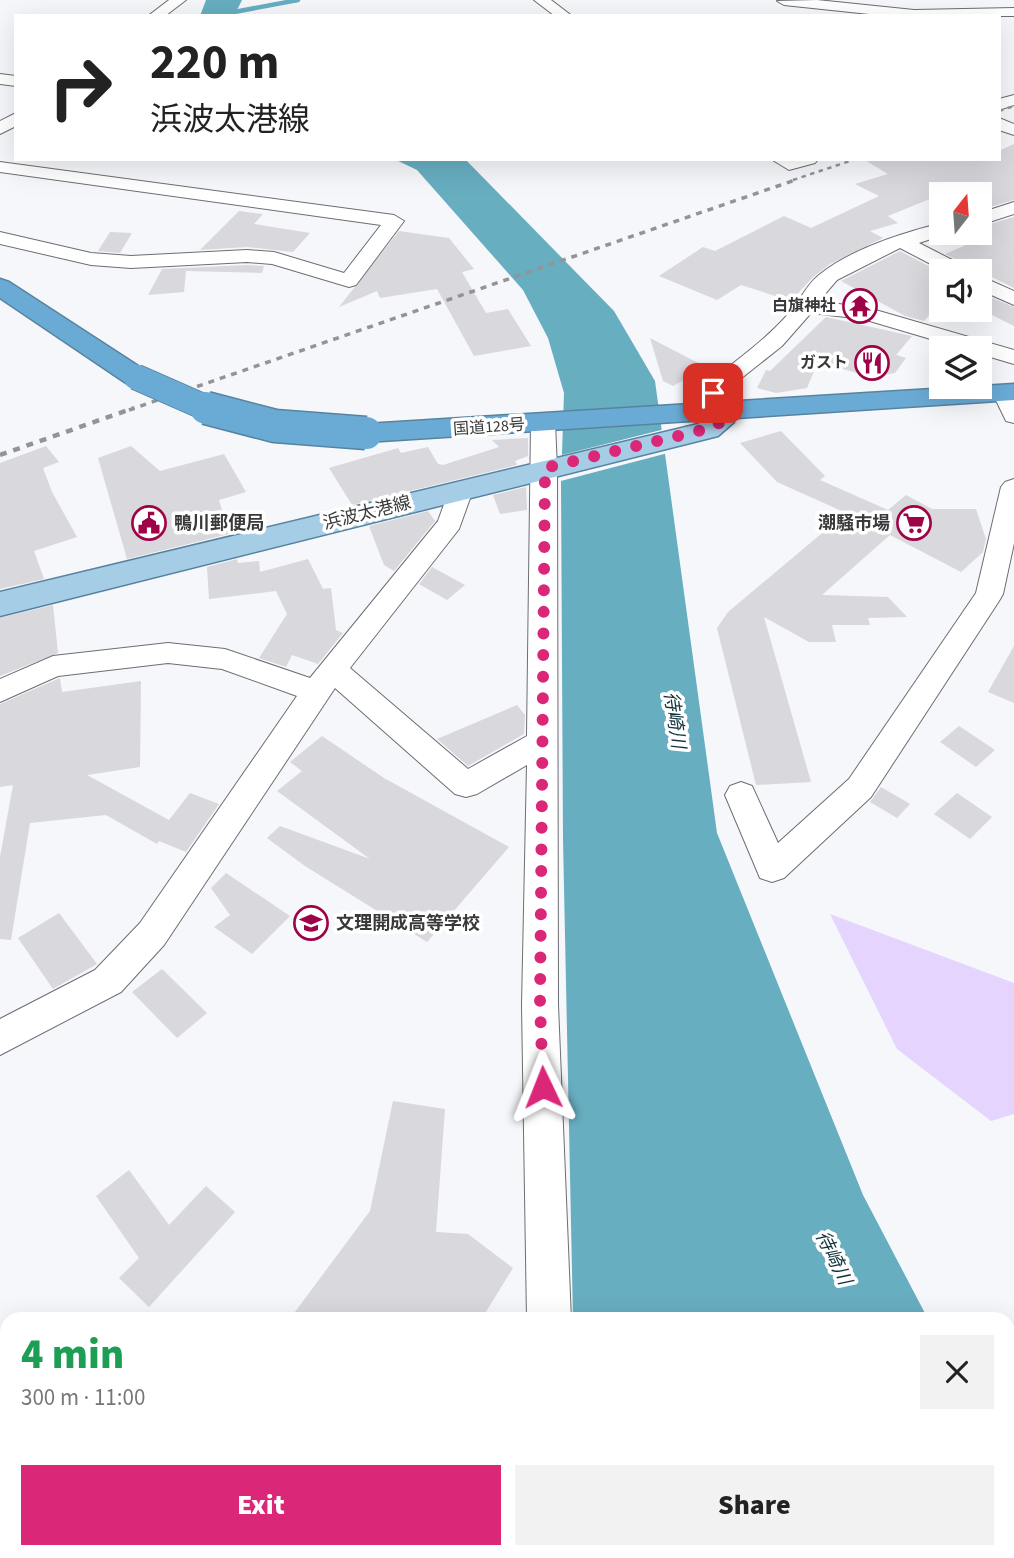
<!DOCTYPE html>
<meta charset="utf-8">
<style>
:root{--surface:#fff;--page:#f2f2f2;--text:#222;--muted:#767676;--accent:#db2777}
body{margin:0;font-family:"Source Sans 3","Noto Sans JP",sans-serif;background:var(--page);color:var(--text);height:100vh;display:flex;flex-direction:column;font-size:26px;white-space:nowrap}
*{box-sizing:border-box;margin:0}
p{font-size:23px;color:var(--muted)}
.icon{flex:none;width:38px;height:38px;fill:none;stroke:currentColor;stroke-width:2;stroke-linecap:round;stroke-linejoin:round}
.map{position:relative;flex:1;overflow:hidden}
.drawer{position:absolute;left:0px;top:1312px;width:1015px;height:247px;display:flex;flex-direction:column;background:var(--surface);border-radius:21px 21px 0 0;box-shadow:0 7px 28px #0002}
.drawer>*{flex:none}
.hud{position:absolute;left:14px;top:14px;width:987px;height:147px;border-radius:0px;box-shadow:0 7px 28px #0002;background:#fff;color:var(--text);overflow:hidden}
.needle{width:46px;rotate:17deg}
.fabs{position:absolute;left:929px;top:182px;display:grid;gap:14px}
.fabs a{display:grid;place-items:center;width:63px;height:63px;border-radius:0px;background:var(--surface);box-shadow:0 7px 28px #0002;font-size:35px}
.pin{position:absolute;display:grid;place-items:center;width:60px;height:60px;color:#fff;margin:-30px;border-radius:14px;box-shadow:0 4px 10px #0006}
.me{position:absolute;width:77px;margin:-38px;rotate:358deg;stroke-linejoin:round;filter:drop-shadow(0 0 5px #0008)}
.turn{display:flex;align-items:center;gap:24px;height:147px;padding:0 21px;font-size:32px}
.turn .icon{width:91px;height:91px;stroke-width:2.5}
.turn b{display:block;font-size:49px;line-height:60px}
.round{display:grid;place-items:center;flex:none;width:74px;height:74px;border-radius:0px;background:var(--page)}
.headline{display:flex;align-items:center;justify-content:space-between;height:119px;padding:0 21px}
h1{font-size:42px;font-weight:800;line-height:52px;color:#1e9e55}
.action{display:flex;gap:14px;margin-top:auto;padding:14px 21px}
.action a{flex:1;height:80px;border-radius:0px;background:var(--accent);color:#fff;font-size:28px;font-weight:800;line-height:80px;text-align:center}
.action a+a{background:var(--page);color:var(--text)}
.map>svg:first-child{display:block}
.green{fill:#e4d4fe}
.water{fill:#67aec1}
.pier{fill:#f5f7fb}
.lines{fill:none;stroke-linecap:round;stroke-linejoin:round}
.stream{stroke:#67aec1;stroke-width:4.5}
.building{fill:#d8d8dd}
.minor-casing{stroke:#6c6e71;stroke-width:2}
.major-casing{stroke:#58839f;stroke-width:3}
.highway-casing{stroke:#58839f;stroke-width:3}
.minor{fill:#fff;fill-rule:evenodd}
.major{fill:#a6cde6;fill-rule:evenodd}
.highway{fill:#6aabd5;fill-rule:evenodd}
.rail-far2{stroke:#939497;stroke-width:2.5;stroke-dasharray:4.5 4.5;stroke-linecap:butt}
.rail-far1{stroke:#939497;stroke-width:3.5;stroke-dasharray:6 6;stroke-linecap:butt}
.rail{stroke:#939497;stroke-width:4.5;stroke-dasharray:7 7;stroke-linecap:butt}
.highway-bridge-far1-casing{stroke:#58839f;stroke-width:27;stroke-linecap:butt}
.highway-bridge-casing{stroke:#58839f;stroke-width:35;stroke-linecap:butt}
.highway-bridge-far1{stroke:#6aabd5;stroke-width:25}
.highway-bridge{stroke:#6aabd5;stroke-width:32}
.route{stroke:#db2777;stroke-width:12;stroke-dasharray:0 21.6}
.labels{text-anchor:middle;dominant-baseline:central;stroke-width:7;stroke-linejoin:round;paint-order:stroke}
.far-poi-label{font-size:16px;font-weight:bold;fill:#38393a;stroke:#fff;text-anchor:end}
.far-street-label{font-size:16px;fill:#38393a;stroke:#fff}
.street-label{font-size:18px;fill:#38393a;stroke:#fff}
.poi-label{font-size:18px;font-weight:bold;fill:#38393a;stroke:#fff;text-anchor:start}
.water-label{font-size:19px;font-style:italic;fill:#13353e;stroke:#fff}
</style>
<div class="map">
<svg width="1014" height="1558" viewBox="0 0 1014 1558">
<rect width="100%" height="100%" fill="#f5f7fb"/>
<path class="green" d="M830 914 1014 983V1114L991 1121 897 1049Z"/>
<g class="water">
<path d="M206 0H242L234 16H200Z"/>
<path d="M394 159H465L614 311 655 381 717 833 863 1195 928 1319H573L563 839 561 483 564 393 548 338 523 290 417 170Z"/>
<path d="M1008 1474 1014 1486V1558H636L633 1552H1008Z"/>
</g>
<path class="pier" d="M665 429 668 453 557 482 558 456Z"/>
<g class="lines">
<path class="stream" d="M213 16 298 0"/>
</g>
<g class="building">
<path d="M1014 144V200L980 210V194H942L888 216 898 223 870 231 883 238 830 264 813 277 791 301 741 285 717 300 659 276 703 247 715 251 784 216 811 228 879 196 855 184 888 174 863 159H999V151Z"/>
<path d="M239 211 263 214 254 224 310 233 293 252 247 247 200 250Z"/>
<path d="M1014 217V288L980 271H972L967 265 945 254 980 239V227Z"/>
<path d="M399 231 449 238 474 269 462 272 486 313 508 309 531 346 474 356 437 289 380 298 377 291 339 307Z"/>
<path d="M110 232 132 233 120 253 98 251Z"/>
<path d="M900 251 942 273V301L924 321 905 316 841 281Z"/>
<path d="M247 265 264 266 262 273 186 271 184 292 148 295 162 269Z"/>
<path d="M980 293 1014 307V326L980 309Z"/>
<path d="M826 317 912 336 896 355 906 358 895 373 871 377 818 362 807 388 776 393 757 388 766 370 770 371Z"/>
<path d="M650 338 706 367 673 386 663 381Z"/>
<path d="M781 431 825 476 820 480 888 510 906 495 932 509H976L986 539 983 552 961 572 890 535 822 595 888 597 907 617 868 618 870 625H832L836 642H809L764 617 811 782 756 785 717 628 728 612 846 513 777 482 740 443Z"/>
<path d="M528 438V456L515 461 517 465 352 505 329 468 398 448 401 453 428 447 438 464 443 465 499 447 492 440Z"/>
<path d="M46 446 59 462 43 468 52 492 77 537 34 551 44 579 0 589V463Z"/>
<path d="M131 446 160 471 224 454 246 492 219 500 229 534 127 559 98 458Z"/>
<path d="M526 487 527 510 500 514 493 495Z"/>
<path d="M428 511 435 521 394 571 384 565 369 526Z"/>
<path d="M237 559 238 563 259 561 260 572 308 559 323 589 331 588 336 630 343 633 318 664 292 655 286 667 259 658 287 614 276 591 209 599 207 567Z"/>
<path d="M432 567 465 585 447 600 419 584Z"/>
<path d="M53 605 58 653 0 676V618Z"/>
<path d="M1014 646V703L988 692Z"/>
<path d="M60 678 62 692 141 681 140 767 87 775 169 820 190 793 219 804 186 852 159 841 157 844 106 815 30 823 11 940 0 939V857L13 785 0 787V704Z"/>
<path d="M517 705 525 715 524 734 468 766 437 739Z"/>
<path d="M959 726 995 750 976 767 940 742Z"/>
<path d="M322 736 384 778 509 847 427 942 305 866 267 838 280 826 370 859 277 791 302 771 290 762Z"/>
<path d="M881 787 910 804 897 818 870 802Z"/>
<path d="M957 793 992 817 970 839 934 814Z"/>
<path d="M226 873 290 916 252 954 214 927 230 915 211 888Z"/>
<path d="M59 913 97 964 53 989 18 938Z"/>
<path d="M162 969 207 1013 177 1038 132 992Z"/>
<path d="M393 1101 445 1109 436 1232 468 1234 513 1268 481 1320H289L370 1211Z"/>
<path d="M129 1170 169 1225 206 1186 235 1212 149 1307 119 1278 139 1258 96 1196Z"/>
</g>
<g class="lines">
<g class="minor-casing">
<g id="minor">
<path d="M169 0H186L165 16H148Z"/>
<path d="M534 0H551L572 16H555Z"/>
<path d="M817 0 914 10 1014 8V16H888L784 5 777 1Z"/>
<path d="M0 74 16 76V86L0 84Z"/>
<path d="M1014 95V105L999 110V99Z"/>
<path d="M16 113V126L0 134V121Z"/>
<path d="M999 118 1014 124V135L999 130Z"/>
<path d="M771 159H818L815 163 789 170Z"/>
<path d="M0 162 394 215 404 221 356 285 349 287 272 264 247 262 131 268 91 265 0 244V232L91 253 131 256 247 250 274 252 344 273 381 225 0 172Z"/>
<path d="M1014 202V214L980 225V213Z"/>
<path d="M942 223V233H949L919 243 966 267 969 271H944L900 248 837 280 819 301 872 309 1014 350V364L980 354V348H961L863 319 811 313 782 346 724 392 731 409 727 414H711L701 396 705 385C734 362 766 340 790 312 801 300 806 285 819 275 851 249 902 233 942 223Z"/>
<path d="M980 276 1014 291V305L980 290Z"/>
<path d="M1003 385 1011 387 1014 391V423L1006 421 992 392 995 387Z"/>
<path d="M543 416 551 418 555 423 557 468 558 1005 571 1320H527L522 1005 527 765 477 794 466 797 455 794 335 688 164 945 121 992 0 1055V1019L95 970 140 923 297 696 222 669 168 663 58 676 0 702V679L53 656 168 643 225 649 310 678 438 521 451 485 460 482 469 485 473 490 459 529 350 668 468 769 527 736 531 423 535 418Z"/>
<path d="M1014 479V543L1003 594 999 601 871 797 784 878 772 882 760 878 725 795 730 786 741 782 752 786 778 843 849 779 976 593 1001 487 1005 482Z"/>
<path d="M0 1498 7 1501V1552H46L48 1558H0Z"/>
<rect x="512" y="1552" width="48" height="6"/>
</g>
</g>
<g class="major-casing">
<path id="major" d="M719 400 729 403 733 409 734 422 718 436 0 616V592L698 424 705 419V409L709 403Z"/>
</g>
<g class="highway-casing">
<g id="highway">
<path d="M0 279 9 282 146 371 150 377 146 383 136 385 126 383 0 298Z"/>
<path d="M1014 384V400L366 442 356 439 351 433 356 427 366 424Z"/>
</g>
</g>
<use href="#minor" class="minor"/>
<use href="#major" class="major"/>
<use href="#highway" class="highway"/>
<g class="rail-far2">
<path d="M999 111 1014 106"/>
<path d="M793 180 856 159"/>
</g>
<path class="rail-far1" d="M129 410 798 179"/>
<path class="rail" d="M0 455 134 408"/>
<g class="highway-bridge-far1-casing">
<path id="highway-bridge-far1" d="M136 377 211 410"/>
</g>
<g class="highway-bridge-casing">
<path id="highway-bridge" d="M206 408 275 426 366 433"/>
</g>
<use href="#highway-bridge-far1" class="highway-bridge-far1"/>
<use href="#highway-bridge" class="highway-bridge"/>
</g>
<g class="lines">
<path class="route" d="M543 1087 540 1004 545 468 715 427 720 422 713 393"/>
</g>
<defs>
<g id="temple-ring" transform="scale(1.75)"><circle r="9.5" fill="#fff" stroke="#9f0347" stroke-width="1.5"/><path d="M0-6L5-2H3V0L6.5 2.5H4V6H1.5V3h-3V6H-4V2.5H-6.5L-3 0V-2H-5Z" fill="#9f0347"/></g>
<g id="restaurant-ring" transform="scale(1.75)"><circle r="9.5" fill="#fff" stroke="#9f0347" stroke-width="1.5"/><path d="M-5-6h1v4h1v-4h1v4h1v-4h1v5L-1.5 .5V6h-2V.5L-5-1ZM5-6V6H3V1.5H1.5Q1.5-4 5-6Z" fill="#9f0347"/></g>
<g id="civic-ring" transform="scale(1.75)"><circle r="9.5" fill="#fff" stroke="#9f0347" stroke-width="1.5"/><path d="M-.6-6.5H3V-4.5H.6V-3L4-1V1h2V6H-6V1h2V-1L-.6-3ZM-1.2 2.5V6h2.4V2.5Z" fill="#9f0347"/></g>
<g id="supermarket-ring" transform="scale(1.75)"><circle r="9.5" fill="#fff" stroke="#9f0347" stroke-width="1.5"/><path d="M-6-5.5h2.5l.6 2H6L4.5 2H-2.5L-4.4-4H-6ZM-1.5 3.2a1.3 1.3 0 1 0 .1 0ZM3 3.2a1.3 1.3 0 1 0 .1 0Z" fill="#9f0347"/></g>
<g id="school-ring" transform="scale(1.75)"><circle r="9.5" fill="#fff" stroke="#9f0347" stroke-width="1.5"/><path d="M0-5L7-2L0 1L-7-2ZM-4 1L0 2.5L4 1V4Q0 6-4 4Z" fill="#9f0347"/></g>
</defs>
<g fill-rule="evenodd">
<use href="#temple-ring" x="860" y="306"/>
<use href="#restaurant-ring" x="872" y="363"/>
<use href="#civic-ring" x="149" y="523"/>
<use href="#supermarket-ring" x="914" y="523"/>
<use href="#school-ring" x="311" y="923"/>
</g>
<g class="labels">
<g class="far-poi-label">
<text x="836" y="306">白旗神社</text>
<text x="848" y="363">ガスト</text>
</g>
<g class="far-street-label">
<text transform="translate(489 427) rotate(-4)">国道128号</text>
</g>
<g class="street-label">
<text transform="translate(367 513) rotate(-14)">浜波太港線</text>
</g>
<g class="poi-label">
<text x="174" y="523">鴨川郵便局</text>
<text x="890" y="523" text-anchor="end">潮騒市場</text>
<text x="336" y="923">文理開成高等学校</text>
</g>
<g class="water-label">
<text transform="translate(674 720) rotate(82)">待崎川</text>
<text transform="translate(833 1258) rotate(64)">待崎川</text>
</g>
</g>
</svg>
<div class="fabs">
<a><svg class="needle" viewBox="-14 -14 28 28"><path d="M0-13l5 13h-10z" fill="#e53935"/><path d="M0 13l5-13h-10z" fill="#767676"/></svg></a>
<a><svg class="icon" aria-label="sound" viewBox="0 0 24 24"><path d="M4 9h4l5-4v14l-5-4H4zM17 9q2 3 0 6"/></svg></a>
<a><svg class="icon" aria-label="layers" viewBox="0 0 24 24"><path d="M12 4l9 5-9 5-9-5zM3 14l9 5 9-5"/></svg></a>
</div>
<div class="pin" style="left:713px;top:393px;background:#d93025"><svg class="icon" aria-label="arrive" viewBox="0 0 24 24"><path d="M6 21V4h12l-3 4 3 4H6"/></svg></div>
<svg class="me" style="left:543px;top:1087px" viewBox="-20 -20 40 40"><path d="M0-17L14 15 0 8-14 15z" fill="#db2777" stroke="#fff" stroke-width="4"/></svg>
<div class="hud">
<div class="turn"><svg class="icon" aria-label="right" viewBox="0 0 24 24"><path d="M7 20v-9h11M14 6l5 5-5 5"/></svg><div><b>220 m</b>浜波太港線</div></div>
</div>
<section class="drawer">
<div class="headline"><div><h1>4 min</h1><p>300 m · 11:00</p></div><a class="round"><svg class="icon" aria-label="close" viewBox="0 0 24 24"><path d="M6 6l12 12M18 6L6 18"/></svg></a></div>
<div class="action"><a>Exit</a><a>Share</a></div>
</section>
</div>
